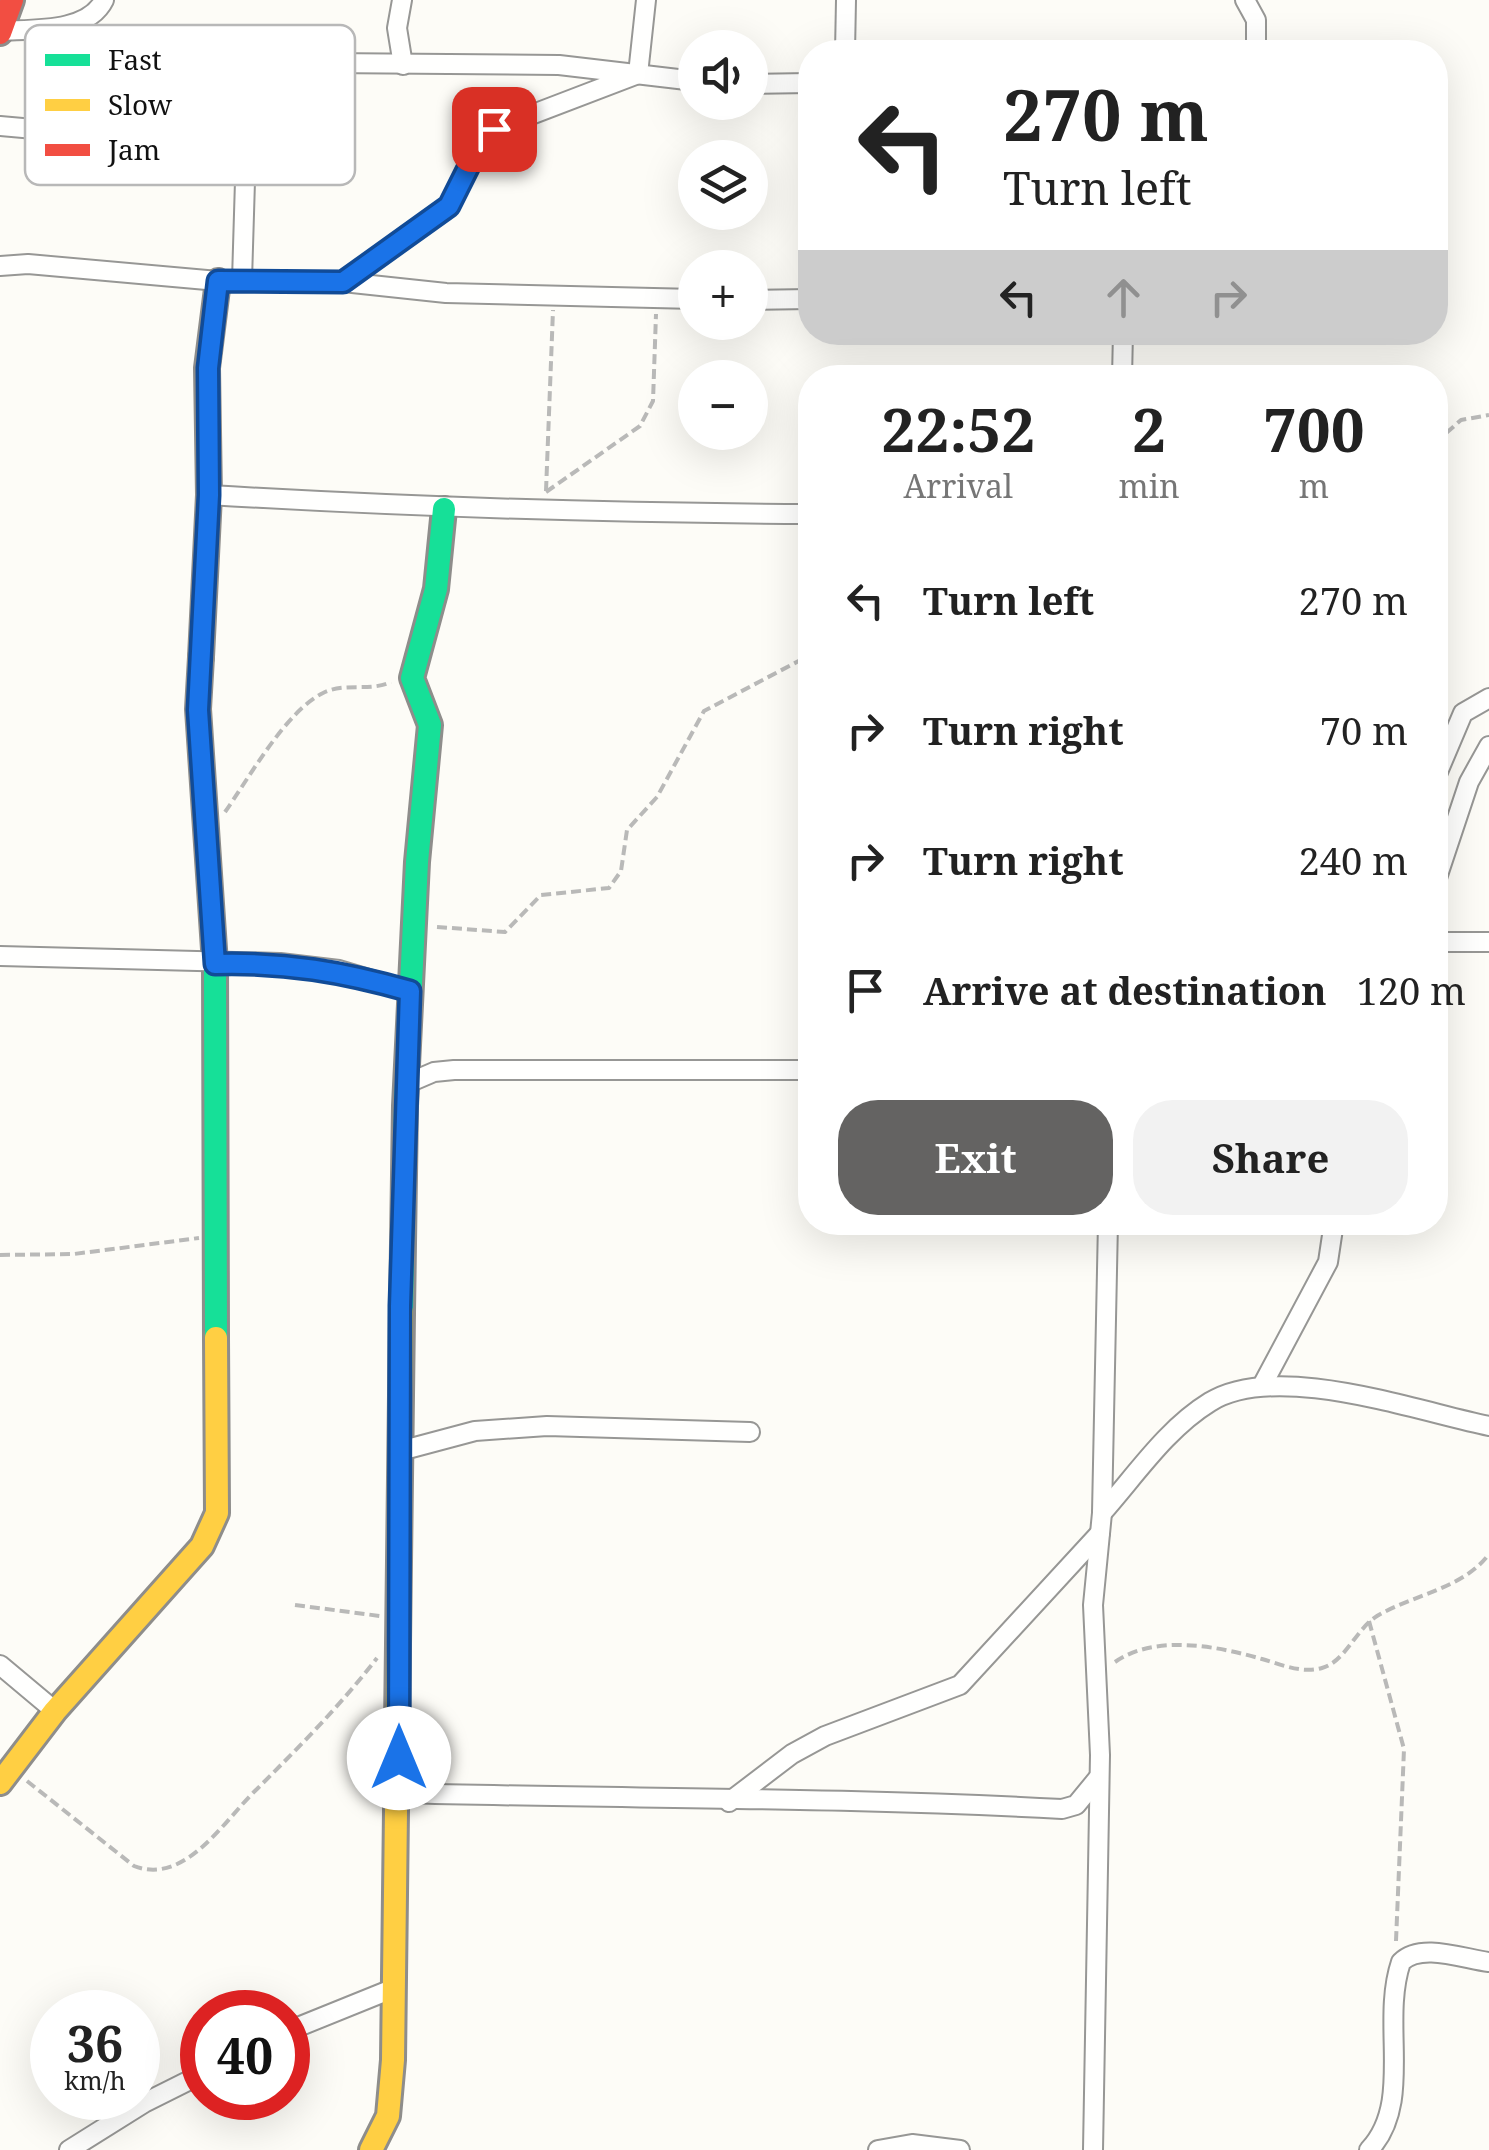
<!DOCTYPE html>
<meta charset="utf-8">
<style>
:root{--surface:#fff;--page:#f2f2f2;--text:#222;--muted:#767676;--accent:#646362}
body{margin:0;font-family:"Noto Serif",serif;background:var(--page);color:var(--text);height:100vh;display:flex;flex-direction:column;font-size:38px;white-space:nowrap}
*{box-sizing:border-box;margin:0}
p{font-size:32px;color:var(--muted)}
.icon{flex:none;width:55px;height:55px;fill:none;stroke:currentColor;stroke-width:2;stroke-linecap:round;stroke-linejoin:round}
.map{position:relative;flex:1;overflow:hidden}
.panel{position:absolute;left:798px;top:365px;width:650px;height:870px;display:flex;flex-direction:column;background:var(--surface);border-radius:40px;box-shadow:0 10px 40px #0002}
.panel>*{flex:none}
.guide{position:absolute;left:798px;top:40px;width:650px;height:305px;border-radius:40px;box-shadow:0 10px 40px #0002;background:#fff;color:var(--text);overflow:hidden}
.controls{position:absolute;left:678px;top:30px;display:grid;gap:20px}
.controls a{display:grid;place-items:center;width:90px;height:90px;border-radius:50%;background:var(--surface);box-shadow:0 10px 40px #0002;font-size:50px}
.speed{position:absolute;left:30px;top:1990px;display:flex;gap:20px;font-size:50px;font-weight:700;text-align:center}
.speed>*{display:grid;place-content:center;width:130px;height:130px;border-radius:50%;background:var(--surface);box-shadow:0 10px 40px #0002;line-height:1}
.speed small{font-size:25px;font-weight:400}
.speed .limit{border:15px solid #d22;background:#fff;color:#111}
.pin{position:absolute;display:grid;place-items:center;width:85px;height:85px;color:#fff;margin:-42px;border-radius:20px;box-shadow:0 5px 15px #0006}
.me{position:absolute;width:110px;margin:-55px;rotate:0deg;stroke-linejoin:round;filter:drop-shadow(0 0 8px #0008)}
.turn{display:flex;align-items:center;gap:35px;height:210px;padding:0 40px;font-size:45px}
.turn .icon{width:130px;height:130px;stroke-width:2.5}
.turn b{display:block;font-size:70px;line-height:85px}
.lanes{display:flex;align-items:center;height:95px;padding:0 40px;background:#0003;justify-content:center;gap:50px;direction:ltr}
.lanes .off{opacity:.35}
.eta{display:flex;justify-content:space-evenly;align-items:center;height:170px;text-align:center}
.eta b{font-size:60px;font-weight:700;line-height:70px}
.button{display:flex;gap:20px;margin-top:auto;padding:20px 40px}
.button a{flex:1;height:115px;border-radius:40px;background:var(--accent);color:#fff;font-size:40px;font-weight:700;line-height:115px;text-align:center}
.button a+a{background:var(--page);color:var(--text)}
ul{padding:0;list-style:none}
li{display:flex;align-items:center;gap:30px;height:130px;padding:0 40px}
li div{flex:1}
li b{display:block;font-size:38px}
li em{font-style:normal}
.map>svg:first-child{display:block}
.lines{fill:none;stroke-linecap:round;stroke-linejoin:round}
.street-casing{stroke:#979795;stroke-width:22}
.fast-casing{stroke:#8e8d8b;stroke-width:28}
.slow-casing{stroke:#8e8d8b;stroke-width:28}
.jam-casing{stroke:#8e8d8b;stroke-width:28}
.path{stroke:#b9b9b8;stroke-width:4;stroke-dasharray:10 5;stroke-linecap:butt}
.street{stroke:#fffffe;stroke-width:18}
.fast{stroke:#16e098;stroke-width:22}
.slow{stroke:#ffcf43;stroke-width:22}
.jam{stroke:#f24e42;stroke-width:22}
.route-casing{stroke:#114b97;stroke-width:25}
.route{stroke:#1a73e8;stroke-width:18}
.key{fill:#fff;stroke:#b8b8b8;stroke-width:2.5}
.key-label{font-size:28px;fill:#111}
</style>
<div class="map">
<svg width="1489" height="2150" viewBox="0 0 1489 2150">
<rect width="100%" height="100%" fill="#fdfcf7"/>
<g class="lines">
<g class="street-casing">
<g id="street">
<path d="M402 0 397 28 403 65"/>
<path d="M1245 0 1256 20V52"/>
<path d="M1 31C32 29 88 33 104 0"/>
<path d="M845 52 846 0"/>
<path d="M750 84 810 83"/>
<path d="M0 126 246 148"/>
<path d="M0 266 28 264 218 281 343 282 446 293 695 299"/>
<path d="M242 280 246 148 274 79 294 69 326 63 559 65 695 81"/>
<path d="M343 282 449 206 483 140 494 129 638 74 646 0"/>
<path d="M750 300 810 299"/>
<path d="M1122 378 1123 332"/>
<path d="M209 495C409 507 609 513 810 514"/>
<path d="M1435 779 1463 713 1489 698"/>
<path d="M1435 884 1469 782 1489 746"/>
<path d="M1435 942H1489"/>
<path d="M0 956 280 963 339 970 409 991"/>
<path d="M406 1084 434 1072 454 1070H810"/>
<path d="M1263 1384 1328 1262 1334 1222"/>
<path d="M400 1451 475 1431 547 1426 750 1432"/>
<path d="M1102 1513C1135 1476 1166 1429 1210 1402 1276 1361 1416 1411 1489 1426"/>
<path d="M0 1665 55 1711"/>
<path d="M399 1793C620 1799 841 1797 1062 1809L1076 1805 1099 1777"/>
<path d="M729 1802 792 1754 825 1736 960 1685 1100 1533"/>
<path d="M288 2031 392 1989"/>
<path d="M69 2150 144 2103 202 2074"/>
<path d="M878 2150 912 2144 960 2150"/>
<path d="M1093 2150 1100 1755 1093 1605 1102 1513 1108 1222"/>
<path d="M1369 2150C1414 2102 1380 2024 1401 1962 1421 1942 1464 1959 1489 1962"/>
</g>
</g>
<g class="fast-casing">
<g id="fast">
<path d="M201 657 198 709 215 964 216 1338"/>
<path d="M402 1312 405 1106 417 862 430 725 412 678 436 589 444 509"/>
</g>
</g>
<g class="slow-casing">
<g id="slow">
<path d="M201 657 209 495 207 368 218 281"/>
<path d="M0 1783 55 1711 202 1546 217 1513 216 1338"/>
<path d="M371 2150 388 2116 393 2060 402 1312"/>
</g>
</g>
<g class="jam-casing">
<path id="jam" d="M0 33 12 0"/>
</g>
<g class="path">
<path d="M1435 443 1461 420 1489 415"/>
<path d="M546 491 553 310"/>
<path d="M546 492 640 426 653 401 656 314"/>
<path d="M225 812C249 778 286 711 323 693 344 682 370 692 391 682"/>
<path d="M437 927 505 932 541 895 609 888 621 871 627 830 657 797 704 711 810 655"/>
<path d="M0 1255 74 1254 199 1238"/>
<path d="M295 1605 380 1616"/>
<path d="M1369 1621 1404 1749 1396 1941"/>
<path d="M1115 1662C1155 1634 1217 1646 1262 1659 1280 1664 1302 1674 1322 1668 1345 1662 1356 1629 1377 1616 1412 1595 1463 1589 1489 1554"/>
<path d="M27 1781 134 1866C186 1886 225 1819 257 1789 300 1746 340 1706 377 1658"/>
</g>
<use href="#street" class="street"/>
<use href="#fast" class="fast"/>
<use href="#slow" class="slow"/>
<use href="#jam" class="jam"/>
</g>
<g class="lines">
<g class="route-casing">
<path id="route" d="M399 1758 400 1306 410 991C343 972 285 962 215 964L198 710 209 495 208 368 218 281 343 282 449 206 482 140 494 129"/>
</g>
<use href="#route" class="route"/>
</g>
<rect x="25" y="25" width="330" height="160" rx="15" class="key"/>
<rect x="45" y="54" width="45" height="12" fill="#16e098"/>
<rect x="45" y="99" width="45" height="12" fill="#ffcf43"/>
<rect x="45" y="144" width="45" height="12" fill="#f24e42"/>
<g class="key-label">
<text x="108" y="70">Fast</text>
<text x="108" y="115">Slow</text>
<text x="108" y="160">Jam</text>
</g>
</svg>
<div class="controls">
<a><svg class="icon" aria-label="sound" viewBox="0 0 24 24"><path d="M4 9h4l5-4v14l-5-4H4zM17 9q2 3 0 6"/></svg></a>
<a><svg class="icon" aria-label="layers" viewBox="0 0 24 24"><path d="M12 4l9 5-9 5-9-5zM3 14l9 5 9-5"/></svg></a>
<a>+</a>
<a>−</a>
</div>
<div class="speed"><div>36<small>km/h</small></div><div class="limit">40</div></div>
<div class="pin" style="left:494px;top:129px;background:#d93025"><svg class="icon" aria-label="arrive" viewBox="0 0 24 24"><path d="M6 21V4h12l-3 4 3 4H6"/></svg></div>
<svg class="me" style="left:399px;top:1758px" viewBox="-20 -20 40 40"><circle r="19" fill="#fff"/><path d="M0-13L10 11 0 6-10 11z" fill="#1a73e8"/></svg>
<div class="guide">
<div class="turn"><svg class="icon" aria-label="left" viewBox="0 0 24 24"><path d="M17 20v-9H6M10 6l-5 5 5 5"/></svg><div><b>270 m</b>Turn left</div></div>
<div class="lanes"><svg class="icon" aria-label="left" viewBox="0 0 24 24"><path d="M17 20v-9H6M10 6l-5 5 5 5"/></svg><svg class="icon off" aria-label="ahead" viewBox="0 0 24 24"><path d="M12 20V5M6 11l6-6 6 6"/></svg><svg class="icon off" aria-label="right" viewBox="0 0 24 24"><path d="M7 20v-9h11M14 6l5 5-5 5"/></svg></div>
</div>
<section class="panel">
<div class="eta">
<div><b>22:52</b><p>Arrival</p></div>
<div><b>2</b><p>min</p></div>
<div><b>700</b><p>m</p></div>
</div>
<ul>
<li><svg class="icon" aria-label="left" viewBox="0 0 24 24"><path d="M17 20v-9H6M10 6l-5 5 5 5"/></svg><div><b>Turn left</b></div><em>270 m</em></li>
<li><svg class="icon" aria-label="right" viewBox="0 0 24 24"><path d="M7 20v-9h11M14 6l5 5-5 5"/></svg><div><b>Turn right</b></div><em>70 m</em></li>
<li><svg class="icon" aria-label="right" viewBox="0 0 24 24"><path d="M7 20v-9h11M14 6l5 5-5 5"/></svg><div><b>Turn right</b></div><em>240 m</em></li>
<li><svg class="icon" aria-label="arrive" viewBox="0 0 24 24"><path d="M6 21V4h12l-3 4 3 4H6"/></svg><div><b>Arrive at destination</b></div><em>120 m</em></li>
</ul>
<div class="button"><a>Exit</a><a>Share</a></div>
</section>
</div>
